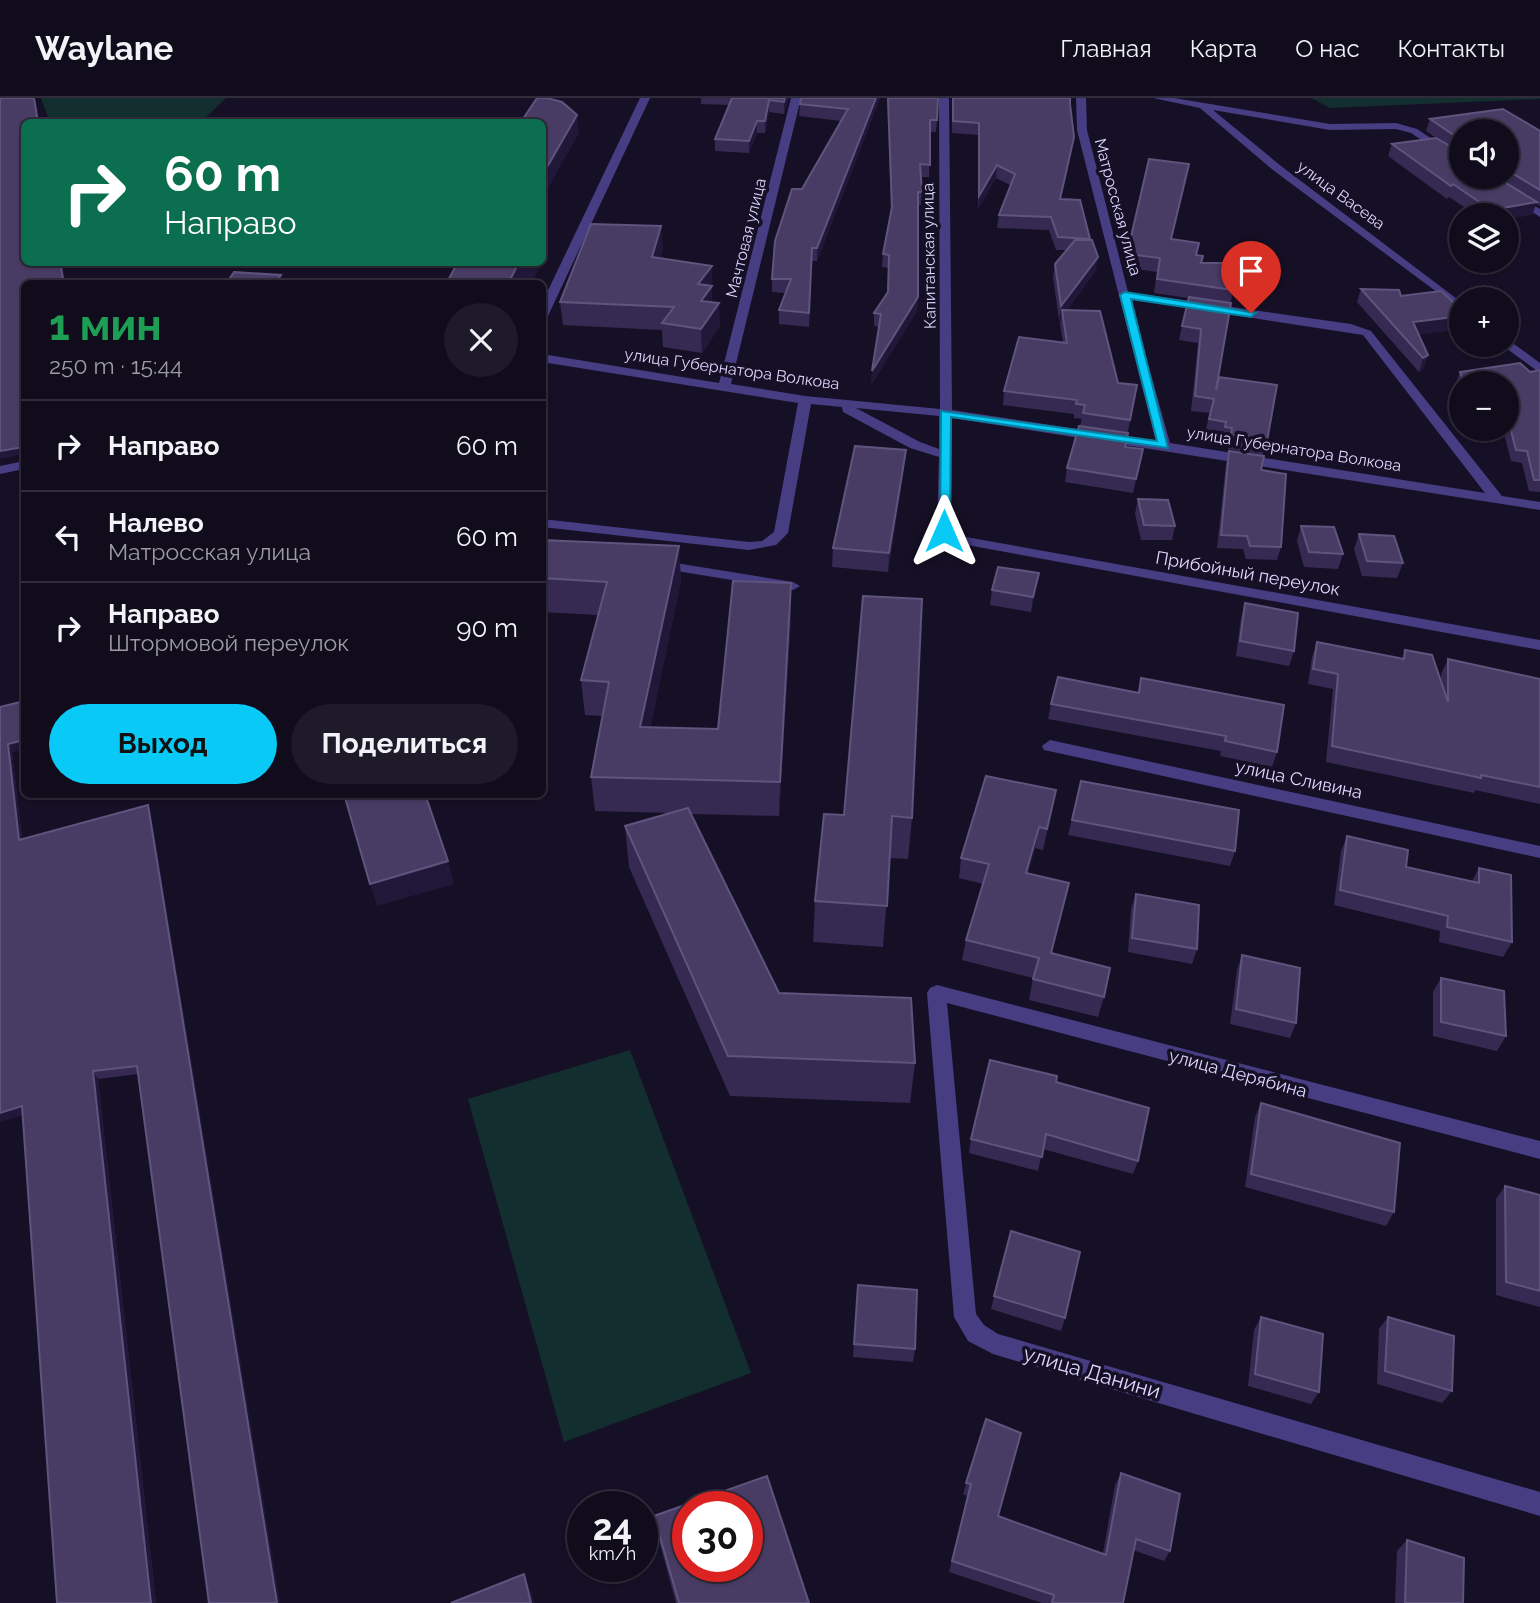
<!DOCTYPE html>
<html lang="ru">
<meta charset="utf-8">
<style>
:root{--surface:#100c1c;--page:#1e1a29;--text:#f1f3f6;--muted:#9c9ba3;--line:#302c3b;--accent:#09c9f6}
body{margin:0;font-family:Raleway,sans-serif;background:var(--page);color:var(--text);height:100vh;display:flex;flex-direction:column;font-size:26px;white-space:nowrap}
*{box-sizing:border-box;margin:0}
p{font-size:23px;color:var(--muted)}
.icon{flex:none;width:38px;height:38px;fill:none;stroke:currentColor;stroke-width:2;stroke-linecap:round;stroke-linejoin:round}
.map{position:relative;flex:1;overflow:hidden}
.panel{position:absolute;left:21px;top:182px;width:525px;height:518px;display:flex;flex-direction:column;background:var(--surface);border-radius:10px;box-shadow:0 2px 5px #0004,0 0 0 2px var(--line)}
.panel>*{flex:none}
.top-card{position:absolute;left:21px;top:21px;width:525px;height:147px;border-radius:10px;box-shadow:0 2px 5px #0004,0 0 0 2px var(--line);background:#0b6e4f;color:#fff;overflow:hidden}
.buttons{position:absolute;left:1449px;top:21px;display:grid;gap:14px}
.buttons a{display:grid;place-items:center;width:70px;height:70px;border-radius:50%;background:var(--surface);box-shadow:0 2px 5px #0004,0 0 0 2px var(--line);font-size:35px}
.speed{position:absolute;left:567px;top:1393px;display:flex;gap:14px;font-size:35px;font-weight:700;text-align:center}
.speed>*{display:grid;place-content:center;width:91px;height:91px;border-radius:50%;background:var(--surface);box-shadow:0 2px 5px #0004,0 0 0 2px var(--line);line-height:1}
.speed small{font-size:18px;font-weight:400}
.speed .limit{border:10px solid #d22;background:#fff;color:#111}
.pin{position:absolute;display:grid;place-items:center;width:60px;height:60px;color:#fff;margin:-72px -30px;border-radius:50% 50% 50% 0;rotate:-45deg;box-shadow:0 0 7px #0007}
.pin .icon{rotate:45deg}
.me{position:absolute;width:77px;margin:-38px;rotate:0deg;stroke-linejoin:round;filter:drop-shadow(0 0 5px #0008)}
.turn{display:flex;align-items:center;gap:24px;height:147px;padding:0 28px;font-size:32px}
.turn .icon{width:91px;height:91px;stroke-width:2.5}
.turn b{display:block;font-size:49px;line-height:60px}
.round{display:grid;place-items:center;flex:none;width:74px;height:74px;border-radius:37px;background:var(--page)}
.headline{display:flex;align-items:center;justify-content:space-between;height:119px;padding:0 28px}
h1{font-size:42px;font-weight:700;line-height:52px;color:#1e9e55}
.cta{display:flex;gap:14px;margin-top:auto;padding:14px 28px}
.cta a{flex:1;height:80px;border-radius:42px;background:var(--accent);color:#111;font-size:28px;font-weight:700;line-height:80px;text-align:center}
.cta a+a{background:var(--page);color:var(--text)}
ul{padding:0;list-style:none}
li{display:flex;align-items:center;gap:21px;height:91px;padding:0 28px;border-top:2px solid var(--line)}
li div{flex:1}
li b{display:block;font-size:26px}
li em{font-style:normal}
header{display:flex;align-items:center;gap:42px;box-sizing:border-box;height:98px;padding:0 35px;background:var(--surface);border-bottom:2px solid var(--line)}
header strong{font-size:33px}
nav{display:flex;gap:38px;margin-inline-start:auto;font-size:24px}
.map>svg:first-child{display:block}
.green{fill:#132e2f}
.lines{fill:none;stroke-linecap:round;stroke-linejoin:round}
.street{fill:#463d83;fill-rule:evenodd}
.wall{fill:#362a53;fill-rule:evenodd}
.shaded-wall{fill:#211839}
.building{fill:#483c65;stroke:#5f547d;stroke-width:2;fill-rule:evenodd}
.route{fill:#09c9f6;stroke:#0683a0;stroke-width:2}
.labels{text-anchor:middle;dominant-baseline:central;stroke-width:7;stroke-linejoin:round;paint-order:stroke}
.far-street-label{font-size:16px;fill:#ded6fe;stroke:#161026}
.street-label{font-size:18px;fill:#ded6fe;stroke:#161026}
.near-street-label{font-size:21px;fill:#ded6fe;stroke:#161026}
</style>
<header>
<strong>Waylane</strong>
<nav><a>Главная</a><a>Карта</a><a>О нас</a><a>Контакты</a></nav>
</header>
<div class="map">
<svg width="1540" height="1505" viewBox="0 0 1540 1505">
<rect width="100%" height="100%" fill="#161026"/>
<g class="green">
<path d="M41 0H226L201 24H50Z"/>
<path d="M1311 0H1540V1L1330 10Z"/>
<path d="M630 952 751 1275 564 1344 468 1001Z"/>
</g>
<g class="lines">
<g class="street">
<path d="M640 0H650L548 218 542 221V205Z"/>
<path d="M791 0H801L731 286 805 298 940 311 939 0H949L952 312 1156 343 1077 32 1076 0H1086L1087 32 1128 194 1351 226 1371 233 1502 398 1540 404V412L952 320 951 432 955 437 1540 542V552L945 443 937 433 939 359 910 350 843 314 842 309 811 306 788 435 776 447 749 452 542 429V421L749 444 762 443 774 434 798 305 542 264V256L719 285ZM1130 201 1363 237 1485 395 1170 345ZM856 310 939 318V351L920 344Z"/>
<path d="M1153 0H1174L1330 26 1396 25 1417 31 1461 60V67L1458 66 1411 35 1396 31 1330 32 1213 12 1281 68 1461 204V212L1273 72 1200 10Z"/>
<path d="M1478 79H1489L1540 111V119Z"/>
<path d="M1507 241 1540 265V275L1503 248 1507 247Z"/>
<path d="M24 363V371L0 376V368Z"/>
<path d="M657 462 793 484 800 488 793 492 652 469 650 466Z"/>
<path d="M1050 642 1540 748V760L1044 652 1042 648Z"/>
<path d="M937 887 1540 1043V1061L947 905 976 1216 984 1227 998 1236 1540 1394V1418L993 1256 968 1243 954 1219 927 895 930 890Z"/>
</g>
</g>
<g class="wall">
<path d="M701 0H789L784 16 769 14 765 35H757L749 55 715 53V41L729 7 701 6Z"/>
<path d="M801 0H880L817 163H812L809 229 779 226V212L786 195 772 194V181L802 91 841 23 799 18 800 6Z"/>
<path d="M887 0H938L937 22 936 34H930L929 79H921L922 94 921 107H918V199L917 213 871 287 879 229 874 228V215L887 194 889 170 882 169 883 156 891 115Z"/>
<path d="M952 0H1070V6L1074 39 1061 101 1080 102 1096 172 1067 212 1118 285 1137 287 1125 349 1143 351 1133 395 1065 384 1067 370 1082 321 1074 320V316L1003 307 1004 293 1063 244 1060 226 1061 220 1059 222 1053 179 1055 166 1066 152H1056L1049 132 997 130 999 117 1010 87 996 80 978 111V37L952 35Z"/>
<path d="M1430 21 1540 33V108L1536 106 1532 117H1476L1449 99 1447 101 1388 58 1392 46 1439 42 1426 33ZM1461 33H1507V79H1461Z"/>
<path d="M1171 141 1196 157 1201 165 1233 192 1216 292 1267 343 1263 357 1228 351V344L1221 343 1223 338 1205 335 1210 315 1191 313 1198 245 1179 242 1188 200 1154 195 1157 174 1124 169 1127 156Z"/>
<path d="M663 151 660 160 712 168V204L720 228 702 255 663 249 662 232 563 227 560 204Z"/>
<path d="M1361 191 1419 237 1428 257 1423 271 1419 274 1357 204Z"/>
<path d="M1540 272V394L1529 393 1522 365 1511 363 1503 331H1507V285H1461V299L1456 285 1460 274H1530Z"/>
<path d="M906 352 904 370 888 474 832 469 833 450Z"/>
<path d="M1229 353 1261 372 1281 449 1277 462 1246 461 1243 451 1217 450 1226 366Z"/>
<path d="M1138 401 1175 428 1172 442H1141L1135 416Z"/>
<path d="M1301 428 1343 456 1338 471 1304 469 1297 443Z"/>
<path d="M1359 436 1403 465 1397 480 1362 478 1354 451Z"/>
<path d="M542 442 681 482 650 630 718 631 791 485V519L779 718 691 716 779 895 915 965 910 1005 730 998 629 769 625 728 670 715 595 713 591 679 603 618 585 617 581 582 598 517 542 514Z"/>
<path d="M1039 475 1031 514 990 507 992 492Z"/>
<path d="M1245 505 1294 553 1289 568 1236 558 1241 520Z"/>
<path d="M1317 544 1402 561 1405 552 1441 584V576L1448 561 1540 581V706L1475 692 1474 695 1326 664 1333 591 1308 586 1312 559Z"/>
<path d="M1141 580 1277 654 1272 669 1220 658 1221 653 1048 621 1051 606 1138 595Z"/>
<path d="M24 603V651L12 654 22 741 148 707 151 715 138 976 98 981 156 1505H57L0 609Z"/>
<path d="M1081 683 1235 753 1230 768 1068 737Z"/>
<path d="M1056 692 1043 752 1035 750 1028 775 1064 806 1051 855 1104 899 1098 919 1029 902 1033 880 962 862 966 842 983 786 959 780 961 760Z"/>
<path d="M824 716 912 720 908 761 890 760 883 849 813 844 815 803Z"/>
<path d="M1347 738 1406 769 1472 783 1479 770 1512 844 1503 859 1439 844 1440 833 1334 807 1341 753Z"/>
<path d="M1136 796 1197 851 1192 866 1128 854 1131 811Z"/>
<path d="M1242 857 1296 925 1290 940 1230 926 1237 872Z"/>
<path d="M1441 880 1506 938 1497 953 1433 938V894Z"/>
<path d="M1056 984 1138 1063 1133 1076 1043 1051 1038 1073 969 1055 971 1041Z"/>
<path d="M1261 1005 1394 1114 1386 1128 1245 1089 1255 1019Z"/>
<path d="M1505 1088 1540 1097V1209L1496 1197V1101Z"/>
<path d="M1011 1133 1065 1220 1061 1233 991 1211Z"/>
<path d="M858 1187 915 1251 913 1264 853 1259Z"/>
<path d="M1261 1219 1319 1294 1311 1306 1248 1288 1254 1232Z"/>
<path d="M1388 1219 1452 1293 1442 1305 1377 1286 1379 1231Z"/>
<path d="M986 1321 998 1418 1103 1455 1115 1387 1121 1375 1170 1453 1164 1463 1133 1452 1123 1505H1042L949 1474 967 1398 963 1396Z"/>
<path d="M654 1418 809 1505H676L658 1439Z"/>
<path d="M1407 1442 1463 1505H1395L1397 1453Z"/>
</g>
<g class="shaded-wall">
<path d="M785 0H789L784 16V4Z"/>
<path d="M876 0H880L817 163V150Z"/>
<path d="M769 2V14L765 35V23Z"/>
<path d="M577 17 579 35 542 101V78Z"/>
<path d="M757 23V35L749 55V43Z"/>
<path d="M1074 39 1072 52 1058 114 1060 101Z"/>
<path d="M997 67 996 80 978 111 979 98Z"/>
<path d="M1537 104 1532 117 1507 121V117H1490L1491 112Z"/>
<path d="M661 128 663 151 653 181 652 159Z"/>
<path d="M1098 159 1096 172 1063 217 1062 212 1061 220 1059 222 1061 208Z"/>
<path d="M60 164H62L65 186H64Z"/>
<path d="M519 164H537L538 172 531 186H508Z"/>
<path d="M712 168V211L698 209V186Z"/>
<path d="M281 177 283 186H275Z"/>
<path d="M918 199 917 213 871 287 872 273Z"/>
<path d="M719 205 720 228 702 255 701 231Z"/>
<path d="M1461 218V231L1409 238 1413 224Z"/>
<path d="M1428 257 1423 271 1419 274 1423 260Z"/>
<path d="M24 349V356L0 361V353Z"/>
<path d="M906 352 904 370 888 474 889 455Z"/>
<path d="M679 448 681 482 643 664 640 629Z"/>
<path d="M1039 475 1036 490 1031 514 1033 499Z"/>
<path d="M791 485V519L779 718 780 684Z"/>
<path d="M24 642V651L12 654 23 750 19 742 8 646Z"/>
<path d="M148 707 151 715 280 1505H277Z"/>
<path d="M1039 729 1035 750 1023 796 1026 775Z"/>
<path d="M448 763 454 786 377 808 370 786Z"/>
<path d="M93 973 98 981 156 1505H151Z"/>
<path d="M22 1008 27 1016 0 1024V1015Z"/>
<path d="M524 1476 532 1496 534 1505H531Z"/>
</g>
<g class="building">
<path d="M0 0H34L38 24H24V164H60L64 186H24V349L0 353Z"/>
<path d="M537 0H547L562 4 577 17 542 78V24H521Z"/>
<path d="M732 0H785L784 4 769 2 765 23H757L749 43 715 41Z"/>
<path d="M801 0H876L817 150H812L809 215 779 212 791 181H772L775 143 792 91H802L848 11 800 6Z"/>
<path d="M888 0H938L937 22H930V67L920 66 922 94H918V199L872 273 881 216 874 215 888 194 889 157 883 156 892 109Z"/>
<path d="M953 0H1070V6L1074 39 1060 101 1080 102 1090 141 1058 139 1051 119 999 117 1015 76 997 67 979 98V25L953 23Z"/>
<path d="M1503 11 1540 33V92L1507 72V33H1461V42L1430 21Z"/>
<path d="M1436 40 1461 54V79H1496L1537 104 1491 112 1453 86 1451 88 1392 46Z"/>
<path d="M1149 61 1189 66 1171 141 1199 145 1196 157 1203 158 1201 165H1238L1233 192 1157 181 1160 160 1127 156Z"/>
<path d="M591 126 661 128 652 159 712 168 698 186 712 188 701 203 719 205 701 231 662 225 674 209 560 204Z"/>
<path d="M1075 142H1092L1098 159 1061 208 1055 166Z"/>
<path d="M458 164H519L508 186H446Z"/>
<path d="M234 174 281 177 275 186H226Z"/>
<path d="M1361 191 1399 192 1401 198 1441 193 1461 211V218L1413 224 1428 257 1423 260Z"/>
<path d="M1189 199 1231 205 1216 292 1219 279 1277 287 1267 343 1231 337 1232 330 1225 329 1226 324 1209 321 1214 301 1195 298 1201 231 1182 228Z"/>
<path d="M1062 212 1100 213 1118 285 1137 287 1130 322 1083 315 1085 307 1076 306 1077 302 1004 293 1019 239 1067 245Z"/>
<path d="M1520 265 1530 274 1540 272V382H1534L1527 353 1516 352 1507 317V285H1464L1460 274Z"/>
<path d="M1079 328 1128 335 1125 349 1143 351 1136 381 1067 370Z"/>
<path d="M855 348 906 352 889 455 833 450Z"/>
<path d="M1229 353 1264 358 1261 372 1286 376 1281 449 1250 448 1247 438 1221 437Z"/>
<path d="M1138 401 1168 402 1175 428 1144 427Z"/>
<path d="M1301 428 1334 429 1343 456 1309 454Z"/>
<path d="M1359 436 1394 438 1403 465 1367 463Z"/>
<path d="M542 442 679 448 640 629 718 631 733 483 791 485 780 684 591 679 609 584 581 582 607 484 542 480Z"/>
<path d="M998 469 1039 475 1033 499 992 492Z"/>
<path d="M863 498 922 501 912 720 892 718 887 808 815 803 824 716 844 717Z"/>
<path d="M1245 505 1298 515 1294 553 1240 543Z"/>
<path d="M1317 544 1404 561 1405 552 1432 557 1448 604V561L1540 581V689L1481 677V680L1332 648 1338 576 1313 571Z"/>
<path d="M1058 579 1139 595 1141 580 1284 607 1277 654 1225 643 1226 638 1051 606Z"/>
<path d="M24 603V642L8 646 19 742 148 707 277 1505H209L137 968 93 973 151 1505H57L22 1008 0 1015V609Z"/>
<path d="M986 678 1056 692 1047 731 1039 729 1026 775 1069 785 1051 855 1110 870 1104 899 1033 881 1039 860 966 842 989 766 961 760Z"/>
<path d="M1081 683 1239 712 1235 753 1072 722Z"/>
<path d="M344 696H425L448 763 370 786Z"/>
<path d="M688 710 779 895 911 900 915 965 728 958 625 728Z"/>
<path d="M1347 738 1408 752 1406 769 1479 785V770L1511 777 1512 844 1447 829 1448 818 1340 792Z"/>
<path d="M1136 796 1199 807 1197 851 1132 840Z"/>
<path d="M1242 857 1300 870 1296 925 1236 911Z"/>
<path d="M1441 880 1504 893 1506 938 1441 924Z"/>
<path d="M990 962 1057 978 1056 984 1149 1010 1138 1063 1046 1036 1042 1059 971 1041Z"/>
<path d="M1261 1005 1400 1045 1394 1114 1251 1076Z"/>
<path d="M1505 1088 1540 1097V1193L1506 1184Z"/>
<path d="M1011 1133 1080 1154 1065 1220 994 1198Z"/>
<path d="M858 1187 917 1192 915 1251 854 1246Z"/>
<path d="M1261 1219 1323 1236 1319 1294 1255 1276Z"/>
<path d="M1388 1219 1454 1238 1452 1293 1385 1273Z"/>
<path d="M986 1321 1021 1335 998 1418 1106 1457 1121 1375 1180 1396 1170 1453 1136 1441 1123 1505H1052L1054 1497 952 1463 971 1386 966 1385Z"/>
<path d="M767 1378 809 1505H679L654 1418ZM688 1409H747V1468H688Z"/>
<path d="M1407 1442 1464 1460 1463 1505H1405Z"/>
<path d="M524 1476 531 1505H451Z"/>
</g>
<path class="route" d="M1125 194 1256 215 1251 219 1131 201 1168 350 951 319 950 433 940 436 941 313 1157 343 1120 197Z"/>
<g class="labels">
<g class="far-street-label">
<text transform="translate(1341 97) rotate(36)">улица Васева</text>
<text transform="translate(1118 109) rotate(75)">Матросская улица</text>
<text transform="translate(746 140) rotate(-76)">Мачтовая улица</text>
<text transform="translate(929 158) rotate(-91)">Капитанская улица</text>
<text transform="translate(732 271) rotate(8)">улица Губернатора Волкова</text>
<text transform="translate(1294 351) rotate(9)">улица Губернатора Волкова</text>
</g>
<g class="street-label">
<text transform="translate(1248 475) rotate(10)">Прибойный переулок</text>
<text transform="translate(1299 681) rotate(12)">улица Сливина</text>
<text transform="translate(1238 975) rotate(15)">улица Дерябина</text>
</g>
<g class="near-street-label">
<text transform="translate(1092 1274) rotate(16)">улица Данини</text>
</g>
</g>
</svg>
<div class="buttons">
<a><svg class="icon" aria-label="sound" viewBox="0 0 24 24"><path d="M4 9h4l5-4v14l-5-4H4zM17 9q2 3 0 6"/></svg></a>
<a><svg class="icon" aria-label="layers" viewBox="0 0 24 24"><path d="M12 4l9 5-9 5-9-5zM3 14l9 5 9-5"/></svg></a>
<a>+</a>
<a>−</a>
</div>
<div class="speed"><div>24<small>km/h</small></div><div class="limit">30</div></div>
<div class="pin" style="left:1251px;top:215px;background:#d93025"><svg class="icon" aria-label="arrive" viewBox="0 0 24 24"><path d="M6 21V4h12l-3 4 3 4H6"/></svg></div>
<svg class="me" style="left:944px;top:433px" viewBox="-20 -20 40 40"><path d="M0-17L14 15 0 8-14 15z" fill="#09c9f6" stroke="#fff" stroke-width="4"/></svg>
<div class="top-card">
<div class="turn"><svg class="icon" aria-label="right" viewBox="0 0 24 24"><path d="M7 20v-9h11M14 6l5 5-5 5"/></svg><div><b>60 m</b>Направо</div></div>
</div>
<section class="panel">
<div class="headline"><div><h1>1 мин</h1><p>250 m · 15:44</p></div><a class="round"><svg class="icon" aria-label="close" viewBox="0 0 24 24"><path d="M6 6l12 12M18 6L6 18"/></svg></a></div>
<ul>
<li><svg class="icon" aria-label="right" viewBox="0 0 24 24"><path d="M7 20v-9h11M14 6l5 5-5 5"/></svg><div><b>Направо</b></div><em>60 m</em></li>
<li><svg class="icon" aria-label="left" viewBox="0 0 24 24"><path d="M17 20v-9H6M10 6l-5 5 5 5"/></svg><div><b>Налево</b><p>Матросская улица</p></div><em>60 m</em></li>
<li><svg class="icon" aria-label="right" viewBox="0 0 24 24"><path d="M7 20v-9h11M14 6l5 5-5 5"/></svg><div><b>Направо</b><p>Штормовой переулок</p></div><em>90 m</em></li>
</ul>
<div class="cta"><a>Выход</a><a>Поделиться</a></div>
</section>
</div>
